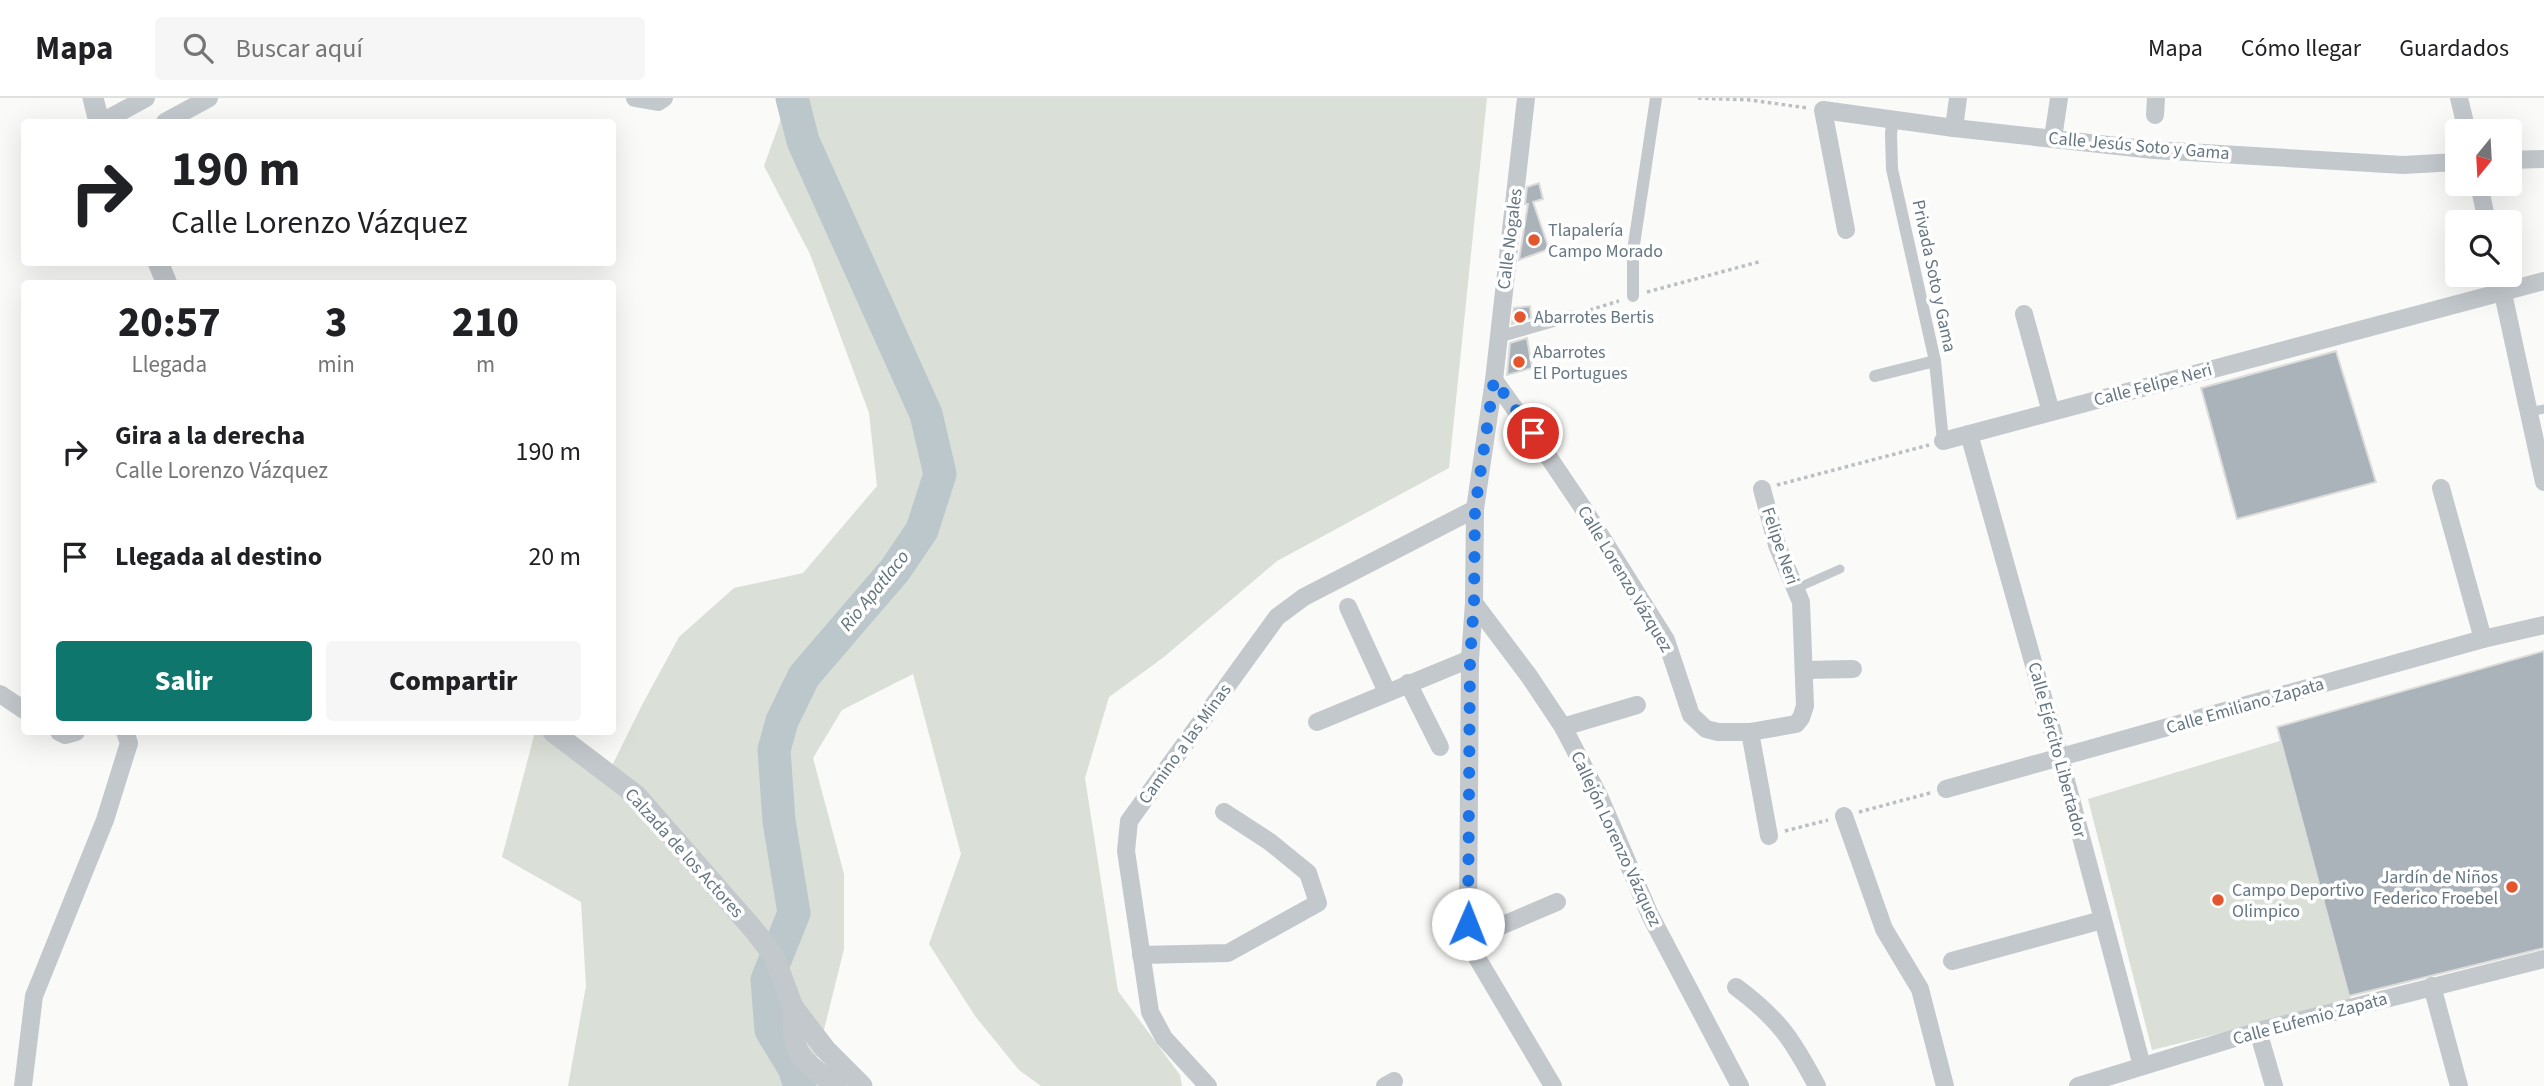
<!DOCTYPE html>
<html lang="es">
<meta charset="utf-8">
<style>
:root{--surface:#fff;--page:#f6f6f6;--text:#202124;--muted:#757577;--line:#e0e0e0;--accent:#0f766e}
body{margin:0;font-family:"Source Sans 3",sans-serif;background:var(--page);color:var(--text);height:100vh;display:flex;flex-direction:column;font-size:26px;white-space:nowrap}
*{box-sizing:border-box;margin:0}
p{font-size:23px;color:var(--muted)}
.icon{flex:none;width:38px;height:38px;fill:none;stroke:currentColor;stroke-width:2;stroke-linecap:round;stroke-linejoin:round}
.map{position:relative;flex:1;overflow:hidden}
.drawer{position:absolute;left:21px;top:182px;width:595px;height:455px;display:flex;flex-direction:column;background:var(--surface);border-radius:7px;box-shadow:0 7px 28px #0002}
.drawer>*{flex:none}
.guide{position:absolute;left:21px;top:21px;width:595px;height:147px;border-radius:7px;box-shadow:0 7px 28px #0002;background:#fff;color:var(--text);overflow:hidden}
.needle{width:46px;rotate:198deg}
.fabs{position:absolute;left:2445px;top:21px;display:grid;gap:14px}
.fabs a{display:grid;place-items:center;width:77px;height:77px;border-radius:7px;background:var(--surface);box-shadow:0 7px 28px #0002;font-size:35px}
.pin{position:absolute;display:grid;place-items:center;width:60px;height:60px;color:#fff;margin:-30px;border:4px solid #fff;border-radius:50%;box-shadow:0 2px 7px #0007}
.me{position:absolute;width:77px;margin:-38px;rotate:1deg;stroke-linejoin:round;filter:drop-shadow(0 0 5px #0008)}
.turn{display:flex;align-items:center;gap:24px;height:147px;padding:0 35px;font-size:32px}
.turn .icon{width:91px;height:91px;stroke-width:2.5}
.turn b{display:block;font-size:49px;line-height:60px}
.eta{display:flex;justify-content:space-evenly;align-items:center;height:119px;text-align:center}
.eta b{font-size:42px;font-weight:800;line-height:49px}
.button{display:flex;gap:14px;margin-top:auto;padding:14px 35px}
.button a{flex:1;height:80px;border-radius:7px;background:var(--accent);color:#fff;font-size:28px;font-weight:800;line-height:80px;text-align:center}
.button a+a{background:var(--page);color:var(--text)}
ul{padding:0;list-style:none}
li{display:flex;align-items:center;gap:21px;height:105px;padding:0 35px}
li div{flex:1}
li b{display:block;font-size:26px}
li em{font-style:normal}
header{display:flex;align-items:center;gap:42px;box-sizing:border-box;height:98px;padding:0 35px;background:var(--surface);border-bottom:2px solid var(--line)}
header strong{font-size:33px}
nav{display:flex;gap:38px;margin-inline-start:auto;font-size:24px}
.search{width:490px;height:63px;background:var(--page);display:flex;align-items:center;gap:18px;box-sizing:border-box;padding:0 24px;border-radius:7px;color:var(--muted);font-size:26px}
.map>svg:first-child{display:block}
.green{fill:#dadfd7}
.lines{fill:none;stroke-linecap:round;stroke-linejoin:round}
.river{stroke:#bbc7cb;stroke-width:33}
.building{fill:#aab3b9;stroke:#dcdcda;stroke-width:2}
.path{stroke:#bbbfc2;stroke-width:3.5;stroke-dasharray:3.5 3.5;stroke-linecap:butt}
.service{stroke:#c3c8cc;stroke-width:9}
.pedestrian{stroke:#c3c8cc;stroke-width:12}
.minor{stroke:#c3c8cc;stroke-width:18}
.tertiary{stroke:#c3c8cc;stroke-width:21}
.route{stroke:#1a73e8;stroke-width:12;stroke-dasharray:0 21.6}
.poi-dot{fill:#e4572e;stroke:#fff;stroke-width:2.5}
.labels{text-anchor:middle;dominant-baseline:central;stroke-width:7;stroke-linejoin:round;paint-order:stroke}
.street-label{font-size:18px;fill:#657683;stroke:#fff}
.poi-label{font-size:18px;fill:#657683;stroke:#fff;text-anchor:start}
.water-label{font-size:19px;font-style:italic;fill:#60757c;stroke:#fff}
</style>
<header>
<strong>Mapa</strong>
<div class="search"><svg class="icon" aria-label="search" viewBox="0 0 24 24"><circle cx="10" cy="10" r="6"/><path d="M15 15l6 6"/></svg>Buscar aquí</div>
<nav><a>Mapa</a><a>Cómo llegar</a><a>Guardados</a></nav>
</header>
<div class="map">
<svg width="2544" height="988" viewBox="0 0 2544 988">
<rect width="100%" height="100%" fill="#fafaf8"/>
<g class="green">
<path d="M777 0H1487L1449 370 1277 463 1164 559 1109 599 1085 680 1118 893 1180 977 1182 988H1041L1019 972 975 918 929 846 961 756 913 576 842 612 813 660 844 776V851L816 964 828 988H568L586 888 581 804 502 759 535 634H548L608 676 642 607 679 539 734 490 803 475 877 388 869 315 810 156 764 68 782 18Z"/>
<path d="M2280 643 2351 903 2152 952 2088 701Z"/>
</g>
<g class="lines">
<path class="river" d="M792 0 803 43 926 316 940 376 922 432 895 472 804 578 782 623 774 652 779 723 794 815 767 882 771 932 794 970 800 988"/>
</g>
<g class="building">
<path d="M1539 85 1543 101 1533 104 1549 151 1519 162 1528 106H1525L1527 89Z"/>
<path d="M1530 208 1531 220 1512 226 1514 210Z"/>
<path d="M1527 240 1532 270 1507 277 1510 245Z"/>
<path d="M2336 253 2376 384 2237 421 2201 290Z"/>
<path d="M2544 553V850L2349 898 2277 629Z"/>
</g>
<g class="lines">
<g class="path">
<path d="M1698 0 1751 2 1807 10"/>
<path d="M1647 194 1762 163"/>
<path d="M1583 214 1619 203"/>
<path d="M1777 387 1929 347"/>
<path d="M1859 714 1930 695"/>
<path d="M1785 733 1828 722"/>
</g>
<g class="service">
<path d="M2529 314 2544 311"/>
<path d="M1795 491 1840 471"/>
</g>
<g class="pedestrian">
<path d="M1893 22 1891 35 1892 71 1935 263 1943 343"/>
<path d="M1633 198V153L1656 0"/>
<path d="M1498 239 1571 218"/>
<path d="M1875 278 1935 263"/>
</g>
<g class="minor">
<path d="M635 0 658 4 664 0"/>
<path d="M1526 0 1494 282 1475 411 1474 505 1470 561 1468 826 1473 853 1553 988"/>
<path d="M2459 0 2467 33"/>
<path d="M2155 17 2156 0"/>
<path d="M102 24 146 0"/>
<path d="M165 24 209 0"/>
<path d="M1954 30 1958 0"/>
<path d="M2053 40 2059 0"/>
<path d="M2510 62 2544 61"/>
<path d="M2479 86 2487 124"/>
<path d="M1846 132 1823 12 1954 30 2154 52 2403 67 2457 64"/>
<path d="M2499 177 2544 384"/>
<path d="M2024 216 2051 314"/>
<path d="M1494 282 1533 336 1585 413 1666 542 1691 617 1706 631 1718 634H1750L1796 626 1801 620 1805 608 1801 504 1777 447 1762 391"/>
<path d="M1969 336 2060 660 2142 968"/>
<path d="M1943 343 2544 183"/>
<path d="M2441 390 2483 541"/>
<path d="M1474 505 1529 578 1563 629 1600 700 1650 817 1740 988"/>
<path d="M1348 509 1387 594"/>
<path d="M1804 572 1853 571"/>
<path d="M1408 585 1440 649"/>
<path d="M0 596 24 612"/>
<path d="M1317 624 1470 561"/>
<path d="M1563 629 1637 607"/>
<path d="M59 634 65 637 76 634"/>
<path d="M1750 634 1769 738"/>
<path d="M1946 691 2483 541 2544 527"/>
<path d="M1844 718 1884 831 1920 891 1945 988"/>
<path d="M1470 841 1557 804"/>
<path d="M1141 857 1228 855 1318 805 1308 775 1270 744 1224 714"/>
<path d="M1952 863 2102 822"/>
<path d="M2432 888 2459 988"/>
<path d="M1736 889C1779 921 1792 941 1817 988"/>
<path d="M2258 933 2274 988"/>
<path d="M23 988 34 898 105 722 129 645 125 634"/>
<path d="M1208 988 1164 940 1150 914 1126 753 1129 723 1277 519 1304 499 1475 411"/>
<path d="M1385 988 1394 983"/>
<path d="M2078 988 2258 933 2544 861"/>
</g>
<g class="tertiary">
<path d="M93 0 99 24"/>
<path d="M158 164 167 186"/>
<path d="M553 634 636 697 754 832 774 858 793 909 826 952 862 988"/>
<path d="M793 909C792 959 798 958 836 988"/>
</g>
</g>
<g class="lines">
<path class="route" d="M1468 826 1470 561 1474 505 1475 411 1494 282 1533 335"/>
</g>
<g class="poi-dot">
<circle cx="1534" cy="142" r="7"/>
<circle cx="1520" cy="219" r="7"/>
<circle cx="1519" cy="264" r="7"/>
<circle cx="2512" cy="789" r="7"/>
<circle cx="2218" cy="802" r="7"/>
</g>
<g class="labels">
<g class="street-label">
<text transform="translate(2139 48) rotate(5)">Calle Jesús Soto y Gama</text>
<text transform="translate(1510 141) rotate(-83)">Calle Nogales</text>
<text transform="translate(1934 178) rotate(78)">Privada Soto y Gama</text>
<text transform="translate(2153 287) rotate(-15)">Calle Felipe Neri</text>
<text transform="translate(1780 448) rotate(71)">Felipe Neri</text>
<text transform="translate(1625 481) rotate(59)">Calle Lorenzo Vázquez</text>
<text transform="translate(2245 608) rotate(-16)">Calle Emiliano Zapata</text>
<text transform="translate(1185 646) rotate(-54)">Camino a las Minas</text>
<text transform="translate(2057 652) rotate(75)">Calle Ejército Libertador</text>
<text transform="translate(1616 741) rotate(65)">Callejón Lorenzo Vázquez</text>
<text transform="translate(684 755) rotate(48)">Calzada de los Actores</text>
<text transform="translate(2310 921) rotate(-15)">Calle Eufemio Zapata</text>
</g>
<g class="poi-label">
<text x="1548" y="132">Tlapalería<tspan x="1548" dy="21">Campo Morado</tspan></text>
<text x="1534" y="219">Abarrotes Bertis</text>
<text x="1533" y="254">Abarrotes<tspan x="1533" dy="21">El Portugues</tspan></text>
<text x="2498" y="779" text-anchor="end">Jardín de Niños<tspan x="2498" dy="21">Federico Froebel</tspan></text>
<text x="2232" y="792">Campo Deportivo<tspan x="2232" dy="21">Olimpico</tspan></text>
</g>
<g class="water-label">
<text transform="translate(875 493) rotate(-51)">Rio Apatlaco</text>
</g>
</g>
</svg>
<div class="fabs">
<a><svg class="needle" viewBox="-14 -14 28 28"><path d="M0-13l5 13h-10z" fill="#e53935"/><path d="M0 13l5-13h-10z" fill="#757577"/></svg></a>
<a><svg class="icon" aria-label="search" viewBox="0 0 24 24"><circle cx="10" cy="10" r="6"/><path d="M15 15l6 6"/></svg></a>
</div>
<div class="pin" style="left:1533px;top:335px;background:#d93025"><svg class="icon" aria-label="arrive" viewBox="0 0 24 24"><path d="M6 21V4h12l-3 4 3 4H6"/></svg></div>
<svg class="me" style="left:1468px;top:826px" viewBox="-20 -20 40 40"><circle r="19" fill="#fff"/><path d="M0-13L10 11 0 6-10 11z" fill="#1a73e8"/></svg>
<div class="guide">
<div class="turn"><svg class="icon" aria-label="right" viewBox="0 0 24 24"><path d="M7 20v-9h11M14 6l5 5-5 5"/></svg><div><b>190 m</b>Calle Lorenzo Vázquez</div></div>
</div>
<section class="drawer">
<div class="eta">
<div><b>20:57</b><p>Llegada</p></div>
<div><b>3</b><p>min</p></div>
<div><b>210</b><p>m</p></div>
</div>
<ul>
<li><svg class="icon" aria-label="right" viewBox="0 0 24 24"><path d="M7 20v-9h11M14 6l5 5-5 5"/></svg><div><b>Gira a la derecha</b><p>Calle Lorenzo Vázquez</p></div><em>190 m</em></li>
<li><svg class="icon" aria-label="arrive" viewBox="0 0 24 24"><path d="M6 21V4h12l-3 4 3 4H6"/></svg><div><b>Llegada al destino</b></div><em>20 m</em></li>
</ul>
<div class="button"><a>Salir</a><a>Compartir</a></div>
</section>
</div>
